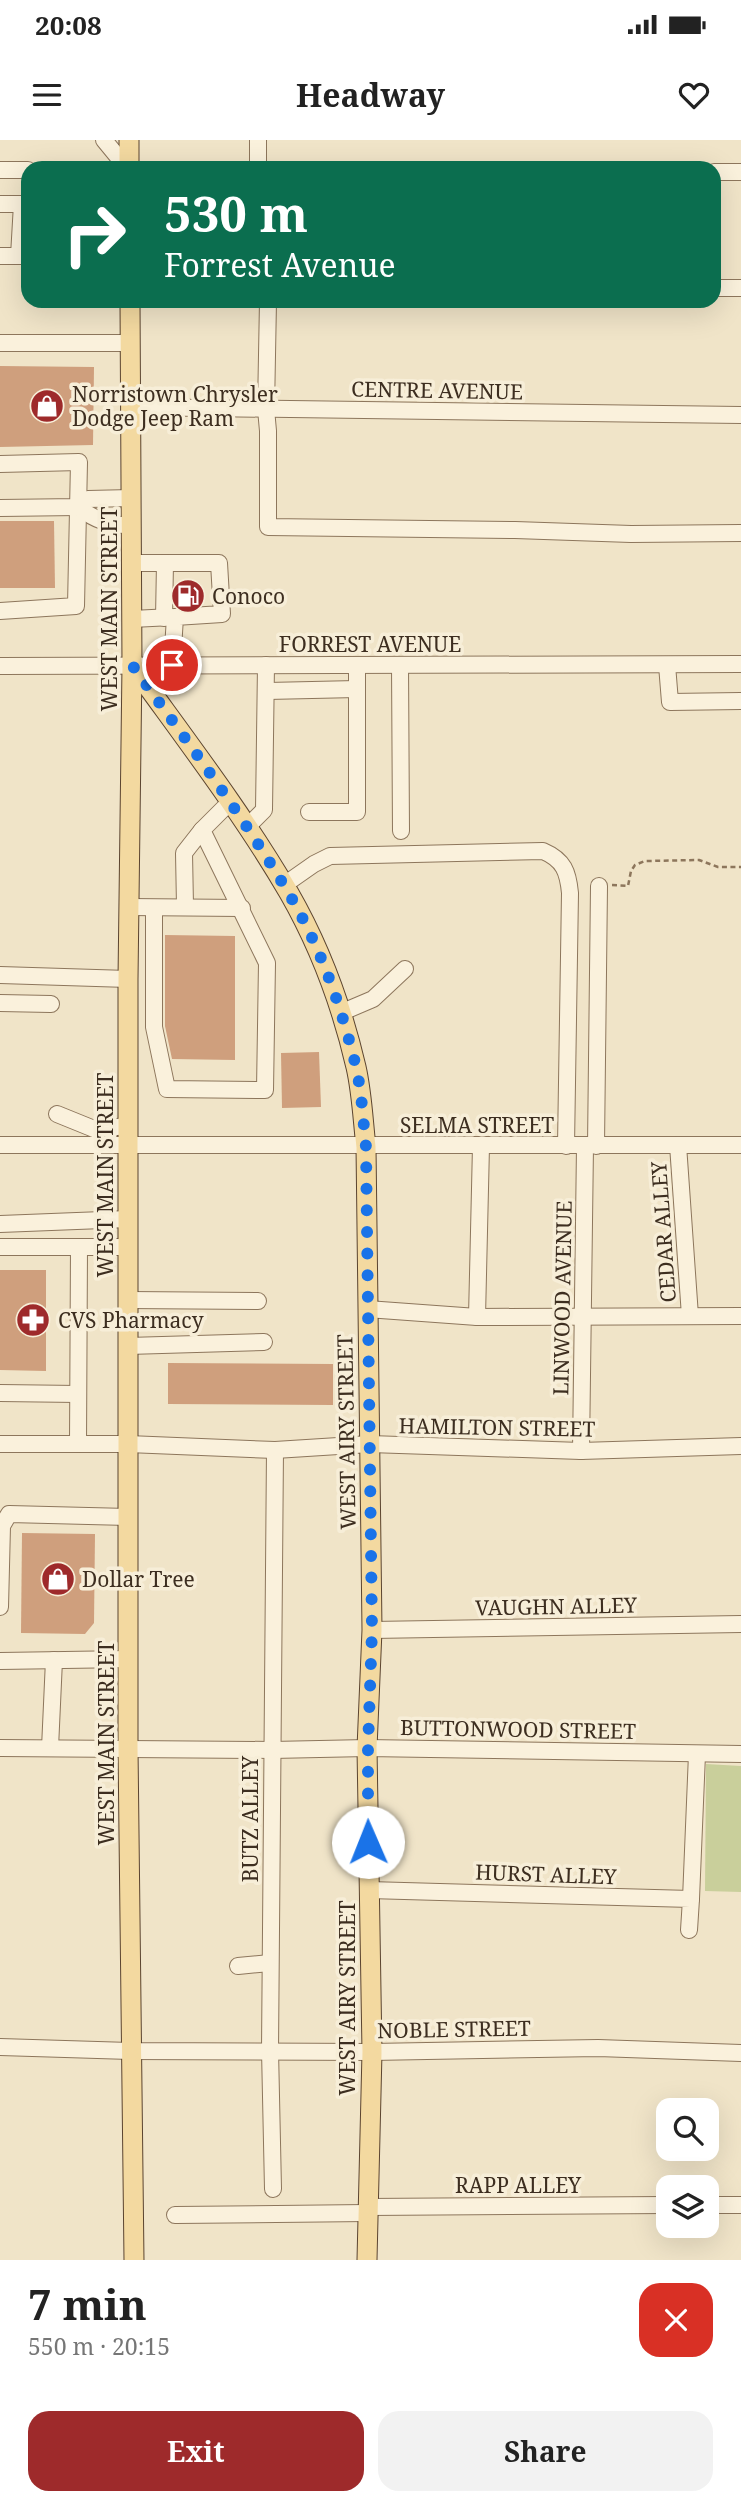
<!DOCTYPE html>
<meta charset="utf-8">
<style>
:root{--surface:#fff;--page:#f2f2f2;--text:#222;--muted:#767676;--accent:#9e2a2b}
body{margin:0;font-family:"Noto Serif",serif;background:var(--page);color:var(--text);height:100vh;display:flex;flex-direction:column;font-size:26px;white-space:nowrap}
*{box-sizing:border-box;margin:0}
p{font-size:23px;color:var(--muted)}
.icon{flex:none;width:38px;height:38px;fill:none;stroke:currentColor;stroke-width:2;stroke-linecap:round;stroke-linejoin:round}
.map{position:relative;height:2120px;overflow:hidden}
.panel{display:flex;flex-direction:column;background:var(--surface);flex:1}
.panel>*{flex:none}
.hud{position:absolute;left:21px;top:21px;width:700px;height:147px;border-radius:21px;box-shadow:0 7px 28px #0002;background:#0b6e4f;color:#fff;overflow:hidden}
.tools{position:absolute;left:656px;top:1958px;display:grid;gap:14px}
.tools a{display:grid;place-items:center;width:63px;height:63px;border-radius:14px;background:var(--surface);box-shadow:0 7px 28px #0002;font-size:35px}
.pin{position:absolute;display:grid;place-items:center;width:60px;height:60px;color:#fff;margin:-30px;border:4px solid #fff;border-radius:50%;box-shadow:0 2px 7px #0007}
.me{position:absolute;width:77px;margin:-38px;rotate:359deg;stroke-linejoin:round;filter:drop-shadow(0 0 5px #0008)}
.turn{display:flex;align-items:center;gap:24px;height:147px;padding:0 28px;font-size:32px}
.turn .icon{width:91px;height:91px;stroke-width:2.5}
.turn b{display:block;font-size:49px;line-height:60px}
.round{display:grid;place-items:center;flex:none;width:74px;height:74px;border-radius:21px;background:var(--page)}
.overview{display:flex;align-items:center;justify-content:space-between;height:119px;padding:0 28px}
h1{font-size:42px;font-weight:700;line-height:52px}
.button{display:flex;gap:14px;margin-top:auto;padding:14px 28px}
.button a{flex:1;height:80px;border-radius:21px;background:var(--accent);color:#fff;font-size:28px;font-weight:700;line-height:80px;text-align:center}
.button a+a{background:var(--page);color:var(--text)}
.status{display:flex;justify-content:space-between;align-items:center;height:49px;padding:0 35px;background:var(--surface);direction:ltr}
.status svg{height:19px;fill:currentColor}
header{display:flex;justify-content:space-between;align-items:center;height:91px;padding:0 28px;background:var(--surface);font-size:32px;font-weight:700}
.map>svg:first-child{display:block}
.green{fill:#c9cf9b}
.building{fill:#cf9f7d}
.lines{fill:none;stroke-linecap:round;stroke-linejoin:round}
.minor-casing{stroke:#8d765c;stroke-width:18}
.major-casing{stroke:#5b4430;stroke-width:21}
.path{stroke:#8d765c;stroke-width:2.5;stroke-dasharray:5 3.5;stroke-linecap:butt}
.minor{stroke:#faf1dc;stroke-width:16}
.major{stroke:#f3d9a0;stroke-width:19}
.route{stroke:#1a73e8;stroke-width:12;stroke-dasharray:0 21.6}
.labels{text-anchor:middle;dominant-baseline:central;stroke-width:7;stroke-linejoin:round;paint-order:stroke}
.street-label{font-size:21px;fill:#3d2e20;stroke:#f7eed8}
.poi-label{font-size:21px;fill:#3d2e20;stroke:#f7eed8;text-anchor:start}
</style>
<div class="status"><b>20:08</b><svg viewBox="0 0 49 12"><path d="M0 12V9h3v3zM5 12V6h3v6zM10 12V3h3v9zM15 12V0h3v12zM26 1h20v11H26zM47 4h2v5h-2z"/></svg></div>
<header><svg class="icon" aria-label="menu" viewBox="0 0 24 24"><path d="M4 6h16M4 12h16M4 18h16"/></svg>Headway<svg class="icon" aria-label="heart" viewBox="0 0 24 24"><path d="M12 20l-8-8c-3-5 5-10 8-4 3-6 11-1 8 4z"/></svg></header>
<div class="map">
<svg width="741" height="2120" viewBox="0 0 741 2120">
<rect width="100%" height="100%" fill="#f0e4c8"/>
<path class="green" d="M706 1624 741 1626V1752L705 1751Z"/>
<g class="building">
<path d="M0 226 94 227 93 305 0 307Z"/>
<path d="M0 381H54L55 448H0Z"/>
<path d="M165 795 235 796V920L172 919 165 886Z"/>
<path d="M319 912 321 967 282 968 281 913Z"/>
<path d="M0 1130H46V1231L0 1230Z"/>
<path d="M168 1223 333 1224V1265L168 1264Z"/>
<path d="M22 1393 95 1394 94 1483 85 1494 21 1493Z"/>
</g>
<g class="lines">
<g class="minor-casing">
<g id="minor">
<path d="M104 0 127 28"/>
<path d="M258 28V0"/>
<path d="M0 30H28"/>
<path d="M714 32H741"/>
<path d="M0 64H22L19 116"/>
<path d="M0 116H28"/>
<path d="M714 148H741"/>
<path d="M268 161 266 269 268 291V387L515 390 631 394 741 393"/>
<path d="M0 203H131"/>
<path d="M132 267 741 275"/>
<path d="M0 324 79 322 76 466 0 471"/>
<path d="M78 367C95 380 110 386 132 385"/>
<path d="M0 368 78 367 88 359 131 358"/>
<path d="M132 423H219L222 474 175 477 172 525"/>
<path d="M164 478 165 423"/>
<path d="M132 479 172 477"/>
<path d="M400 525 401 691"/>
<path d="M667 525 670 562 741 561"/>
<path d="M0 526 741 524"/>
<path d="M267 551 357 549"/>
<path d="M309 672H357V525"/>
<path d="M247 687 264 670 266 525"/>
<path d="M284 745 314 724 330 716 543 711C564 720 568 732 570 753L566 1006"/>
<path d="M185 766 184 713 202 690"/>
<path d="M129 767 242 768"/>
<path d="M154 769V887L167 949 265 950 267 823 202 690 230 662"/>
<path d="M0 835 128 839"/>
<path d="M0 863 51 864"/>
<path d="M340 873 373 859 405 829"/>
<path d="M57 974 94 989 128 986"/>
<path d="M0 1005H741"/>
<path d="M678 1005 690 1176"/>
<path d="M596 1006 599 746"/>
<path d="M0 1084 128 1079"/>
<path d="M0 1107H128"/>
<path d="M128 1160 258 1161"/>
<path d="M367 1169 477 1177 741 1176"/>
<path d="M477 1177 481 1006"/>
<path d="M128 1206 264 1202"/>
<path d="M0 1253 78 1254"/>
<path d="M0 1304H128L275 1310 370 1304 581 1311 741 1306"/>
<path d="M78 1304 79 1107"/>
<path d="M581 1311 585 1006"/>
<path d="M0 1467 2 1386 9 1374 128 1377"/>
<path d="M372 1490 741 1484"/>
<path d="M0 1521 128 1519"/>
<path d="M0 1608 272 1610 367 1608 741 1614"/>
<path d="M50 1608 54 1520"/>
<path d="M369 1750 691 1759 689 1790"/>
<path d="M691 1759 697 1614"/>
<path d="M238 1826 270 1823"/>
<path d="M0 1907 130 1911 372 1912 598 1908 741 1913"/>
<path d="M273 2049 270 1910 275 1310"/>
<path d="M707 2065H741"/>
<path d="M367 2067 668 2065"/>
<path d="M175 2075 367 2073"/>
</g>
</g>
<g class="major-casing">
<g id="major">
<path d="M129 0V28"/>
<path d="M130 161 132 525 128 839V1608L134 2120"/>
<path d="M132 525C186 600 243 674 289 753 320 807 342 867 356 927 362 953 363 981 366 1007L372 1490 367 1608 372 1912 367 2120"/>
</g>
</g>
<path class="path" d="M612 745 628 746 631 731 635 725 645 721 699 720 718 727H741"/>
<use href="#minor" class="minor"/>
<use href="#major" class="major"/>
</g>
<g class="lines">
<path class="route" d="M172 525H132C186 600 242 674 289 754 320 806 342 868 356 927 362 953 363 981 366 1007L372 1490 368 1608V1702"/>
</g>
<defs>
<g id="shop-disc" transform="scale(1.75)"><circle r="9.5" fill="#9e2a2b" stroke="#f7eed8"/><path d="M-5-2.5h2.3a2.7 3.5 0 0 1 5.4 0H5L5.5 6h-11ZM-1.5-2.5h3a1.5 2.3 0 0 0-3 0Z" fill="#fff"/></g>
<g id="fuel-disc" transform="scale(1.75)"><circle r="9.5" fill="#9e2a2b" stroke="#f7eed8"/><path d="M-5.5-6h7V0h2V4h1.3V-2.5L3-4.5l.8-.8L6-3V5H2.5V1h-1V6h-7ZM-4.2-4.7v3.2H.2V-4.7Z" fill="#fff"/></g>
<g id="pharmacy-disc" transform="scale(1.75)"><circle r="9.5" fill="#9e2a2b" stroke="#f7eed8"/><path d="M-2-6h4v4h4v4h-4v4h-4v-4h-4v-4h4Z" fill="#fff"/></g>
</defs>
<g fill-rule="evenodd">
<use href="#shop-disc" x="47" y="266"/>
<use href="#fuel-disc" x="188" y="456"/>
<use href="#pharmacy-disc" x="33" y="1180"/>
<use href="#shop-disc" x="58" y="1439"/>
</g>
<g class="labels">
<g class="street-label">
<text transform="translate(437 250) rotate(1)">CENTRE AVENUE</text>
<text transform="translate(109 469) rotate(-90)">WEST MAIN STREET</text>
<text x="370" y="504">FORREST AVENUE</text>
<text x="477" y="985">SELMA STREET</text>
<text transform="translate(105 1035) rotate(-90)">WEST MAIN STREET</text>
<text transform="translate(663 1092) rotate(-94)">CEDAR ALLEY</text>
<text transform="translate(562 1158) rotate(-89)">LINWOOD AVENUE</text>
<text transform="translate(497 1287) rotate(1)">HAMILTON STREET</text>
<text transform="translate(346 1292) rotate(-91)">WEST AIRY STREET</text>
<text transform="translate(556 1466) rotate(-1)">VAUGHN ALLEY</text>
<text transform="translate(518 1589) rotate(1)">BUTTONWOOD STREET</text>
<text transform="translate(106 1603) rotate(-90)">WEST MAIN STREET</text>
<text transform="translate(250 1679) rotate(-90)">BUTZ ALLEY</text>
<text transform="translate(546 1734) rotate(2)">HURST ALLEY</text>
<text transform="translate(347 1858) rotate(-90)">WEST AIRY STREET</text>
<text transform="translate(454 1889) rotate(-1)">NOBLE STREET</text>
<text x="518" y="2045">RAPP ALLEY</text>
</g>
<g class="poi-label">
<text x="72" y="254">Norristown Chrysler<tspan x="72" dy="24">Dodge Jeep Ram</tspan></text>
<text x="212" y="456">Conoco</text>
<text x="58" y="1180">CVS Pharmacy</text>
<text x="82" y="1439">Dollar Tree</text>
</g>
</g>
</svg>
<div class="tools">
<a><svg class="icon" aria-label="search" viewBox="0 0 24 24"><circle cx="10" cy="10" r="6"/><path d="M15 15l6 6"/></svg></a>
<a><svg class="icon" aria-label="layers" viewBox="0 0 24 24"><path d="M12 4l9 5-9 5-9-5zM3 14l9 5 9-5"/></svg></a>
</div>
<div class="pin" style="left:172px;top:525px;background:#d93025"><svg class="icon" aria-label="arrive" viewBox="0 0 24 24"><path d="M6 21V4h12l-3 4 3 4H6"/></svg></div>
<svg class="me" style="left:368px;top:1702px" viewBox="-20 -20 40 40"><circle r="19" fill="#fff"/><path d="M0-13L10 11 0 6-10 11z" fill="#1a73e8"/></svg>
<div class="hud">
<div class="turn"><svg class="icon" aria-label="right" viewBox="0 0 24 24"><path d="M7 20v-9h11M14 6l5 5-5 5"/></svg><div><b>530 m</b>Forrest Avenue</div></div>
</div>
</div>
<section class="panel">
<div class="overview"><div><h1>7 min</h1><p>550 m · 20:15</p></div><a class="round" style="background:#d93025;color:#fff"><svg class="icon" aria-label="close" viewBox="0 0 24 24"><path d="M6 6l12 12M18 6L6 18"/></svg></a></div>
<div class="button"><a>Exit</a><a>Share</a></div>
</section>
